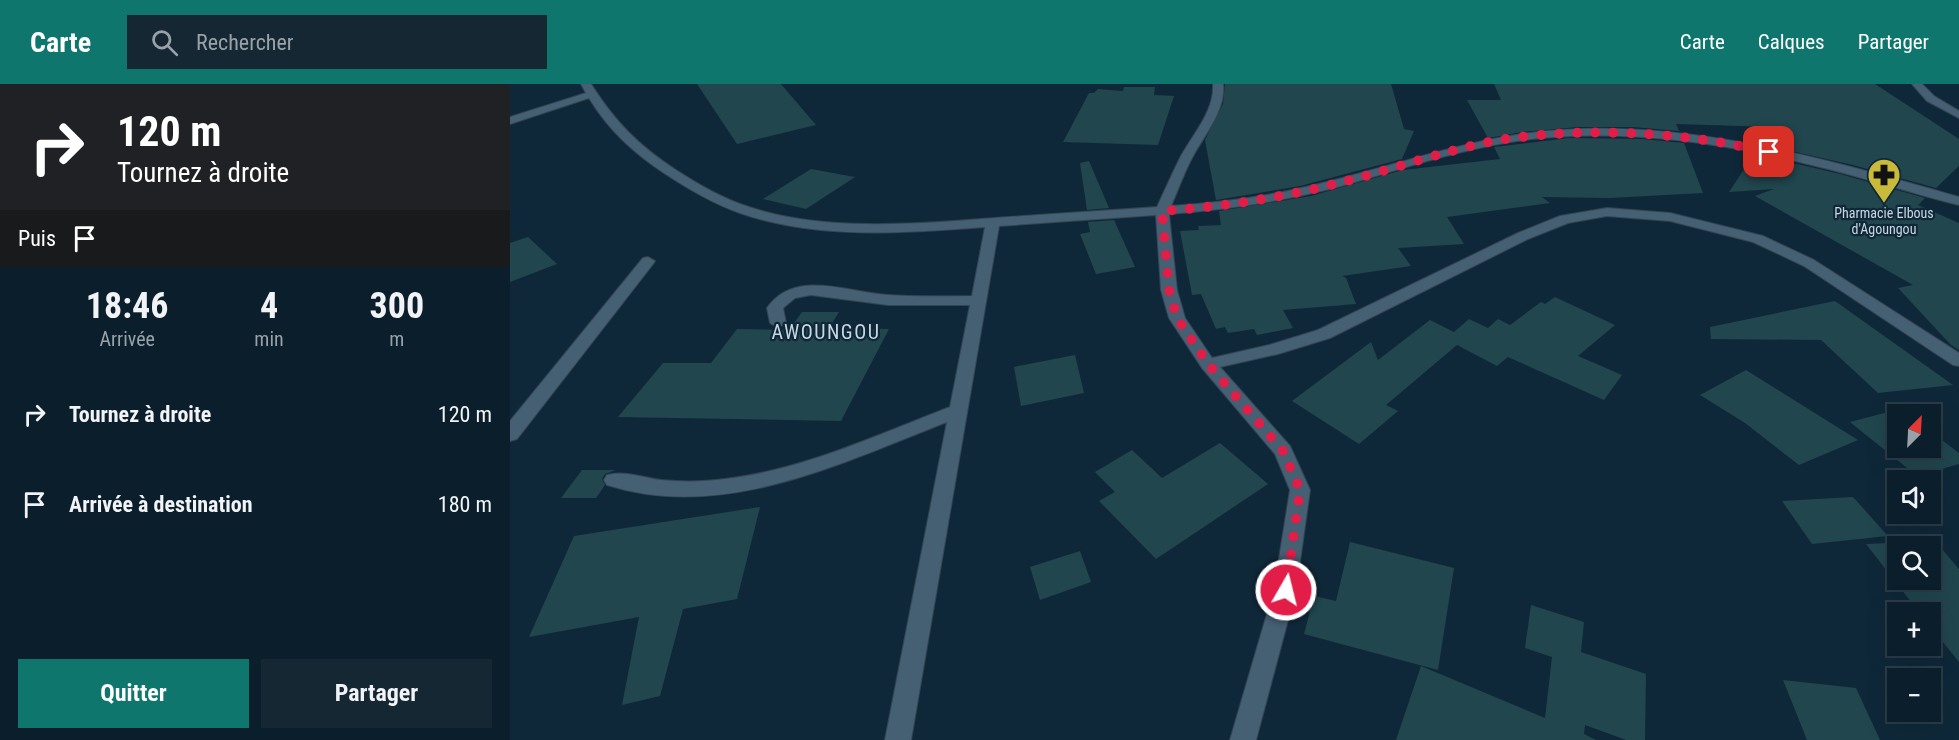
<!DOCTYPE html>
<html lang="fr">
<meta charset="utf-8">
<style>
:root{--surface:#0b1e2b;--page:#142733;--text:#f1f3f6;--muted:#9aa2a9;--line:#2b3c47;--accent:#0f766e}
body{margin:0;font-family:"Roboto Condensed",sans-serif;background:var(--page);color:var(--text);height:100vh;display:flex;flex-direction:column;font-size:22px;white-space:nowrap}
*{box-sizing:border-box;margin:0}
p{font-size:20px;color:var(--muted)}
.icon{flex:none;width:33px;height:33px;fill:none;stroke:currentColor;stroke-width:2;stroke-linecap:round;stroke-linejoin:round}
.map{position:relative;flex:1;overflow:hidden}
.panel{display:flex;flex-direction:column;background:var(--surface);width:510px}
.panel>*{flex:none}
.hud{background:#202124;color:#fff;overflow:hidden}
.needle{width:39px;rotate:24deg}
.tools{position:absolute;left:1377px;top:320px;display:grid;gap:12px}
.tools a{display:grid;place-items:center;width:54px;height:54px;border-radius:0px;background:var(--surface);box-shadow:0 6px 24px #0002,0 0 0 2px var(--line);font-size:30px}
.pin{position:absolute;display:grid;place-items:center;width:51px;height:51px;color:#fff;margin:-26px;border-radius:12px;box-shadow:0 3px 9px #0006}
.me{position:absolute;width:66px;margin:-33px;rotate:8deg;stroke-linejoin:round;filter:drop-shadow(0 0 4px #0008)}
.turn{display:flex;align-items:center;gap:21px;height:126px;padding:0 18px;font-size:27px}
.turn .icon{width:78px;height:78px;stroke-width:2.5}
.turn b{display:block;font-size:42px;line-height:51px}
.then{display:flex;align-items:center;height:57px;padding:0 18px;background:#0003;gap:12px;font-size:22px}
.eta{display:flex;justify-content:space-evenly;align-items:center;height:102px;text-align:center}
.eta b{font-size:36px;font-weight:700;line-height:42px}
.button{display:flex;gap:12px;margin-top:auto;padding:12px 18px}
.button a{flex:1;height:69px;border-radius:0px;background:var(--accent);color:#fff;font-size:24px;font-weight:700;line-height:69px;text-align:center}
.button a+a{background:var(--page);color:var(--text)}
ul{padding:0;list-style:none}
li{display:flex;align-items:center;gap:18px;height:90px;padding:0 18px}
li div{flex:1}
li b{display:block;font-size:22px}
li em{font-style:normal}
header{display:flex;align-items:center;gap:36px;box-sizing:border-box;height:84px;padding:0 30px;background:var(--accent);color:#fff}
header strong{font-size:28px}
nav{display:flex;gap:33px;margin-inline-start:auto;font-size:21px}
.search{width:420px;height:54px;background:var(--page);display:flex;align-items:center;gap:15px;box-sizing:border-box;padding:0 21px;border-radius:0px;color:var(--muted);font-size:22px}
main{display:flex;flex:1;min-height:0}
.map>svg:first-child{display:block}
.building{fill:#21464e;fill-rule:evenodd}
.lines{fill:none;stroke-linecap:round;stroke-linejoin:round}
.minor-casing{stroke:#344452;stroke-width:2}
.minor{fill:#455f73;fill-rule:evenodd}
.route{stroke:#e11d48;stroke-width:10;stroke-dasharray:0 18}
.labels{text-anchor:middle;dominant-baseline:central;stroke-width:4.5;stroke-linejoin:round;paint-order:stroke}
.far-poi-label{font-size:14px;fill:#c9d7e2;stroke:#0f2839}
.quarter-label{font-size:20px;letter-spacing:1.5px;fill:#c9d7e2;stroke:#0f2839}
</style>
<header>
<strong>Carte</strong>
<div class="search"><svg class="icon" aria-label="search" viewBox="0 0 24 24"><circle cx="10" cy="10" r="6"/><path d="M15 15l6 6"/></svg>Rechercher</div>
<nav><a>Carte</a><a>Calques</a><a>Partager</a></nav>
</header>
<main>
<section class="panel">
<div class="hud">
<div class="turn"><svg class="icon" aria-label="right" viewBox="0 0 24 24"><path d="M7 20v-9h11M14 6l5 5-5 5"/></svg><div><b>120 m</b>Tournez à droite</div></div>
<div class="then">Puis<svg class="icon" aria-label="arrive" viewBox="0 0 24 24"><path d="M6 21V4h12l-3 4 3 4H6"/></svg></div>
</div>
<div class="eta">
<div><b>18:46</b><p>Arrivée</p></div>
<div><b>4</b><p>min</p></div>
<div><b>300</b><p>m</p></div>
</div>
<ul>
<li><svg class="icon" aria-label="right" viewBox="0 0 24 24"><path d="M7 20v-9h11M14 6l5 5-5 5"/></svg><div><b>Tournez à droite</b></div><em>120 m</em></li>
<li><svg class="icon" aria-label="arrive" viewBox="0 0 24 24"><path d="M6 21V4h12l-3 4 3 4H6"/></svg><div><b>Arrivée à destination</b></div><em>180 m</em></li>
</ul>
<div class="button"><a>Quitter</a><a>Partager</a></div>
</section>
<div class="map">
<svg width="1449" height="656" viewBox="0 0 1449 656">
<rect width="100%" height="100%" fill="#0f2839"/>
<g class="building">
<path d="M187 0H271L306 41 227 60Z"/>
<path d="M715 0H881L894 45 904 47 892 75 790 102 706 116 695 56 713 20Z"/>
<path d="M984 0H1365L1449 55V82L1426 104 1343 81 1250 60 1262 43 1166 40 1169 47 1123 43H1068L1012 48 978 54 957 16H991Z"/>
<path d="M614 3H645L644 11 664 12 648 61 553 58 579 9H584L588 5 613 7Z"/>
<path d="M1059 54 1132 55 1174 59 1193 109 1099 114 1032 113 1040 119 937 133 954 160 888 164 901 182 832 192 836 194 846 220 773 226 783 244 747 251 744 245 718 249 715 243 706 245 691 210 682 211 670 147 689 146 688 142 711 141 709 127 801 112 893 86 990 75 984 63Z"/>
<path d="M1244 70 1330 90 1415 114 1408 121 1449 139V266L1441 261 1388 204 1403 201 1245 112 1264 105 1219 108Z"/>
<path d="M579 77 599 124 577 126 570 79Z"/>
<path d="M301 85 345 93 296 125 253 115Z"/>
<path d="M604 136 625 183 586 190 570 150 580 148 578 138Z"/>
<path d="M18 153 47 180 0 198V159Z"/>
<path d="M1045 213 1105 241 1068 272 1112 291 1094 316 998 273 987 282 947 261 876 321 888 327 849 360 782 317 861 258 868 276 920 236 944 248 959 235 978 244 988 235 1000 241 1031 218 1035 220Z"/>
<path d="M1325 217 1443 301 1368 309 1311 256 1201 255 1200 243Z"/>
<path d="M292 228H329L319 244 379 245 331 337 108 333 153 279H201L227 245 279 246Z"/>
<path d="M565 271 574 309 511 322 504 283Z"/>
<path d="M1236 286 1348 356 1289 381 1235 339 1190 311Z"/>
<path d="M1390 325 1397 330H1388V363H1420V347L1449 369V380L1407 392 1340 338Z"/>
<path d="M710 359 758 400 646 475 589 417 605 408 585 388 622 366 652 394Z"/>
<path d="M72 386H106L95 390 92 395 95 401 86 414H51Z"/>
<path d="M1343 413 1378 452 1302 460 1272 417Z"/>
<path d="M250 423 227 515 173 525 150 612 112 621 129 533 19 553 64 452Z"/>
<path d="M1425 457 1449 485V578L1420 542V528H1409L1356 460ZM1388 462H1420V495H1388Z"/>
<path d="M840 458 944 484 928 586 794 550 804 512 826 517Z"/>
<path d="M570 467 581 498 530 516 520 483Z"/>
<path d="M1021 521 1074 538 1071 568 1136 590 1135 656H1116L1075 641 1074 650 1086 656H886L911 582 1035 634 1042 573 1015 564Z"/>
<path d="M1273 596 1346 604 1370 656H1297Z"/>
</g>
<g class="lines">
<g class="minor-casing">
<g id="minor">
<path d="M71 0H81C105 38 129 62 166 86 189 101 214 115 239 123 314 148 407 140 484 134 538 130 593 127 647 123 654 108 661 92 669 76 681 52 705 28 703 0H713C716 27 694 51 682 74 674 89 668 106 661 122 704 119 748 114 791 104 865 88 936 61 1012 50 1160 29 1308 73 1449 113V121C1404 110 1359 95 1314 84 1219 60 1120 44 1022 55 953 63 887 87 820 105 767 118 713 126 659 130L667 206 675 234 702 274 759 261 808 246 1008 149 1050 132 1097 124 1160 129 1253 152 1304 176 1449 269V282L1443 281 1294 182 1243 158 1160 137 1097 132 1058 139 1018 155 820 254 768 270 710 283 780 362 800 406 786 506 746 656H720L764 506 780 406 765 370 692 284 659 234 651 206 646 131 489 142 401 656H375L437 338C331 379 213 438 97 401L94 396 97 391C113 386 135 394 151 396 172 398 194 398 215 395 293 386 367 351 440 323L460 221H378L301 211 285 214 273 224 276 239 268 244 260 239 257 224C285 184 339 209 378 211 406 213 434 212 462 212L475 143C395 149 307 156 230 129 204 120 180 106 157 91 125 70 99 47 79 14L0 40V33L76 9Z"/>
<path d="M1402 0H1412L1424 12 1449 27V34L1417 17Z"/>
<path d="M138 173 145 177 143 180 7 355 0 357V337L133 174Z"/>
</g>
</g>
<use href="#minor" class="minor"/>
</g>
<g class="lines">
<path class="route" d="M776 506 790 406 773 367 698 280 667 234 659 206 652 127C724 122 793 110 862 90 908 77 955 61 1002 54 1087 43 1176 49 1259 68"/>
</g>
<defs>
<g id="pharmacy-pin" transform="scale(1.725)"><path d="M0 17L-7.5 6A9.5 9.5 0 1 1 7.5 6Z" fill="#caba39" stroke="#0f2839"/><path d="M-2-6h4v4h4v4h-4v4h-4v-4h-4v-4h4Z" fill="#111"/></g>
</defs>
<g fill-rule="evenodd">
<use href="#pharmacy-pin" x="1374" y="91"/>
</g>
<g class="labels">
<g class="far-poi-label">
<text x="1374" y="129">Pharmacie Elbous<tspan x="1374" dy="16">d'Agoungou</tspan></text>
</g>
<g class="quarter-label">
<text x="316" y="248">AWOUNGOU</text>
</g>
</g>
</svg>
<div class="tools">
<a><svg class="needle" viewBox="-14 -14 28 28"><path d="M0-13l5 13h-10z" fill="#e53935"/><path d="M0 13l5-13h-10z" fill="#9aa2a9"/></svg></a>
<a><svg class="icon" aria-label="sound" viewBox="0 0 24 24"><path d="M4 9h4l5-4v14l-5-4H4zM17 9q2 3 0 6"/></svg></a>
<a><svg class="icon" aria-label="search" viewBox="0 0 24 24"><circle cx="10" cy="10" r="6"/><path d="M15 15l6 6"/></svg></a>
<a>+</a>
<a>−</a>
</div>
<div class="pin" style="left:1259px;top:68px;background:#d93025"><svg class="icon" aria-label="arrive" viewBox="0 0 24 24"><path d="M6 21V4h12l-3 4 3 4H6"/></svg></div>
<svg class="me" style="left:776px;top:506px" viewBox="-20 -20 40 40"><circle r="17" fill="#e11d48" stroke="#fff" stroke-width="3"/><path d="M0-11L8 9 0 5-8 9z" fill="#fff"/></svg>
</div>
</main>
